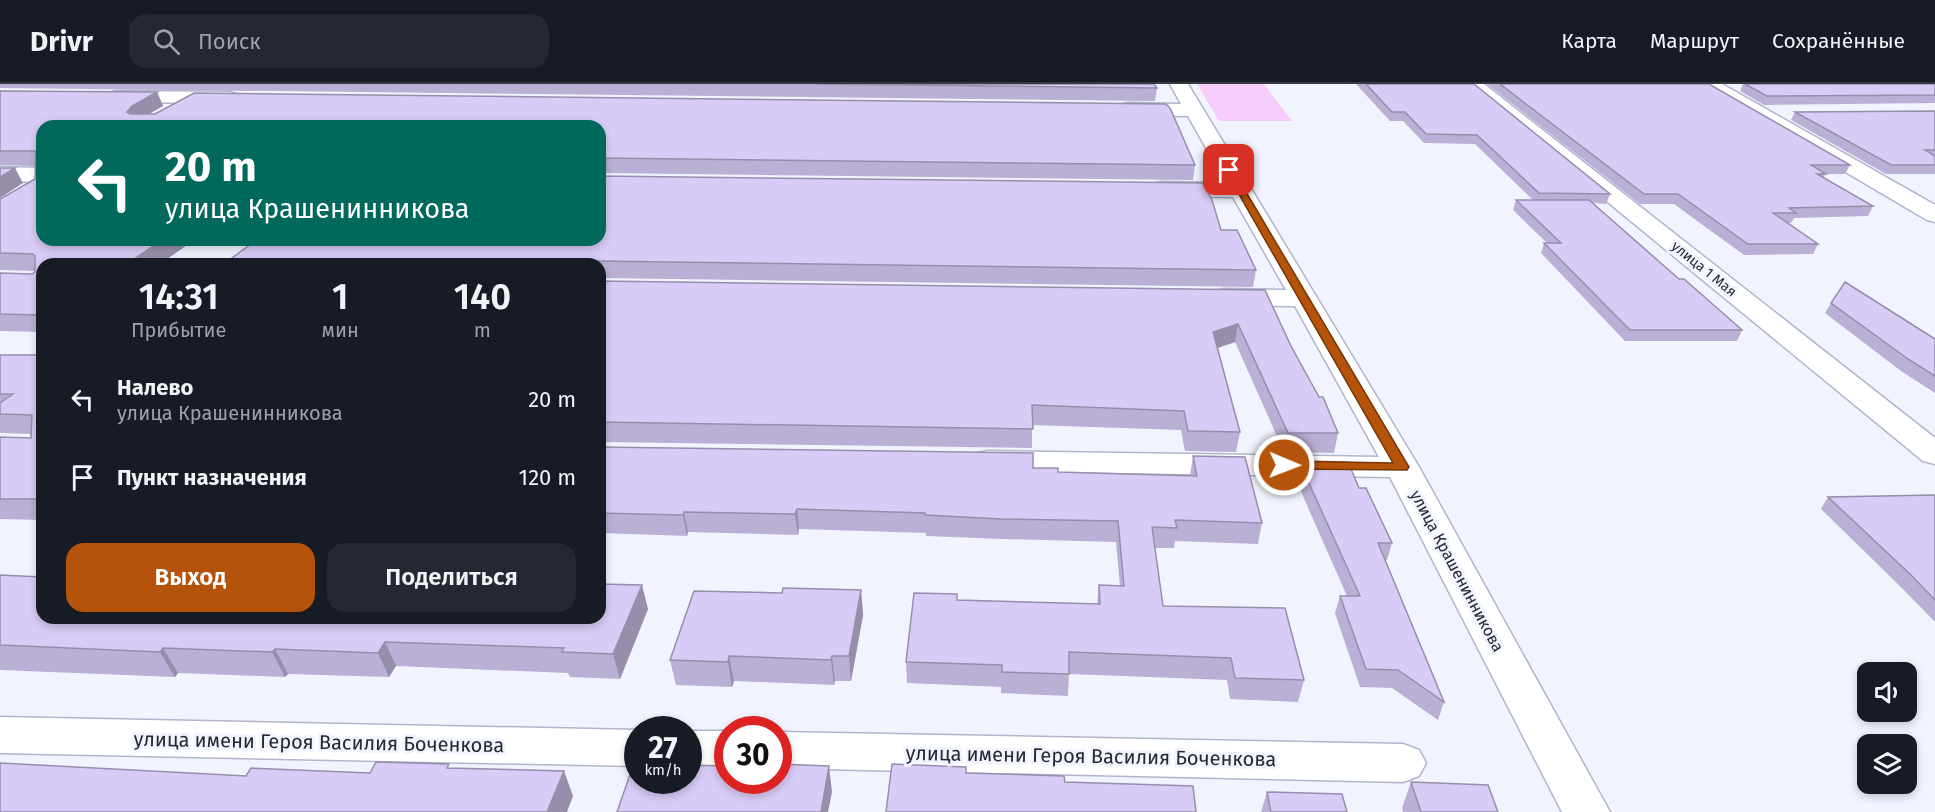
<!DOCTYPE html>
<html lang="ru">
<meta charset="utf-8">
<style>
:root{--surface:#171b24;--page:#242831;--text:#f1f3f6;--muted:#9ea1a6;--line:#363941;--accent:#b45309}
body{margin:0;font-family:"Fira Sans",sans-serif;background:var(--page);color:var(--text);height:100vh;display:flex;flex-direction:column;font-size:22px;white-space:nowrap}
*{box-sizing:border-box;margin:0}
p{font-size:20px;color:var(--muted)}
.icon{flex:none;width:33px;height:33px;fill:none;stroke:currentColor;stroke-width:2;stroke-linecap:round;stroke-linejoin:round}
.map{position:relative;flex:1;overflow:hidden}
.details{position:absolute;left:36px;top:174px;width:570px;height:366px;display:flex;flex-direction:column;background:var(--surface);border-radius:18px;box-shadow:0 3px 9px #0003}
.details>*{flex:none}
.guide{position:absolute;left:36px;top:36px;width:570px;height:126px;border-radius:18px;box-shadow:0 3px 9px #0003;background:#00695c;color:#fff;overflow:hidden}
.tools{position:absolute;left:1857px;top:578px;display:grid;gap:12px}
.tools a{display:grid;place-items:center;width:60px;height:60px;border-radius:12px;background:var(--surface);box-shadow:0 3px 9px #0003;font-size:30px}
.speed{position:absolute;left:624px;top:632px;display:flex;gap:12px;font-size:30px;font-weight:700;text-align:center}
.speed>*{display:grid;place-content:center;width:78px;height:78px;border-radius:50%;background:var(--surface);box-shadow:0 3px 9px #0003;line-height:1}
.speed small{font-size:15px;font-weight:400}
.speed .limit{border:9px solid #d22;background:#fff;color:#111}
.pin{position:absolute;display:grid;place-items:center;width:51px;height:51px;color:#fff;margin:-26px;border-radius:12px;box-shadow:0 3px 9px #0006}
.me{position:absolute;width:66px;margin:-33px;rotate:91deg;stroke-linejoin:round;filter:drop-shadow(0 0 4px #0008)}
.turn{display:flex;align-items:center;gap:21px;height:126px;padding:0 30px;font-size:27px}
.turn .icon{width:78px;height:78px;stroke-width:2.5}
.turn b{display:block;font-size:42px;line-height:51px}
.eta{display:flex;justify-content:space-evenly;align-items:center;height:102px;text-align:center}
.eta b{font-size:36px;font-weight:600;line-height:42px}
.primary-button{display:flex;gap:12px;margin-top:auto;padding:12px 30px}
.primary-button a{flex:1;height:69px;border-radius:18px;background:var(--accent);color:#fff;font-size:24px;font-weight:600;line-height:69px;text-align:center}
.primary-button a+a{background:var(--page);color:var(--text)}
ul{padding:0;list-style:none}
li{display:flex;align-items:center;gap:18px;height:78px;padding:0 30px}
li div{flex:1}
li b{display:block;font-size:22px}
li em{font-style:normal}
header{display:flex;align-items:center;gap:36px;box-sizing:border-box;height:84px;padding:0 30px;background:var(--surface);border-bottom:2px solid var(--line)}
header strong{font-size:28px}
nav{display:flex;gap:33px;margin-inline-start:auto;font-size:21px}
.search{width:420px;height:54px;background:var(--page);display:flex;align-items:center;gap:15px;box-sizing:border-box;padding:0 21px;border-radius:18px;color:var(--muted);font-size:22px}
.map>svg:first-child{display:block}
.green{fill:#f5ccfa}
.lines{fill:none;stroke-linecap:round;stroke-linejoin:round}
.minor-casing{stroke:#b0b5cd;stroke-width:3}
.tertiary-casing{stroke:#b0b5cd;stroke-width:3}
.minor{fill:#fff;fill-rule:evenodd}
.tertiary{fill:#fff;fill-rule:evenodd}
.wall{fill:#baafd4}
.shaded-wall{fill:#978eac}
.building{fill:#d8cbf6;stroke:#978eac;stroke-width:1.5}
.route{fill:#b45309;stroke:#753606;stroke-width:1.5}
.labels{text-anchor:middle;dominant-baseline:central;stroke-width:6;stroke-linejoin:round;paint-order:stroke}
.far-street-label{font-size:14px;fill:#262831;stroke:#f1f4fe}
.street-label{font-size:16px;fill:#262831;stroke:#f1f4fe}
.near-street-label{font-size:20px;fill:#262831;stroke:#f1f4fe}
</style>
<header>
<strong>Drivr</strong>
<div class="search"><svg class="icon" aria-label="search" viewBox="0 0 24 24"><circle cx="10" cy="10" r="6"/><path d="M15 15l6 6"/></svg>Поиск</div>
<nav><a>Карта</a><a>Маршрут</a><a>Сохранённые</a></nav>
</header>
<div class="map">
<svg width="1935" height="728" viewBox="0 0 1935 728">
<rect width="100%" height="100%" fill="#f1f4fe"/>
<path class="green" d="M1197 0H1264L1292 37H1219Z"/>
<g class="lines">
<g class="minor-casing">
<g id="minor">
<path d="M1170 0H1188L1419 383 1610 728H1562L1390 393 987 387 975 384 970 377 975 370 987 367 1379 373 1295 222 1224 221 1215 219 1211 213 1215 207 1224 205 1286 206 1233 113 1161 112 1153 110 1150 105 1153 100 1161 98 1226 99 1188 32 1127 31 1120 29 1118 25 1120 21 1127 19 1181 20Z"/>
<path d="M1700 0H1722L1935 121V138L1927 136 1703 4Z"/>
<path d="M116 7 229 8 236 10 238 14 236 18 229 20 109 17 107 13 109 9Z"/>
<path d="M0 83 42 84V98L0 97Z"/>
<path d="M0 633 638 646V682L0 669Z"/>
<rect x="688" y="647" width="40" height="36"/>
<path d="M778 648 1403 660 1419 666 1426 679 1419 692 1403 698 778 684Z"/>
</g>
</g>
<g class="tertiary-casing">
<path id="tertiary" d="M1464 0H1484L1935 354V380L1923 377Z"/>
</g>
<use href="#minor" class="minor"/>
<use href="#tertiary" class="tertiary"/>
</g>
<g class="wall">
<path d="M0 0H1154L1157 4 1155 17 0 4Z"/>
<path d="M1356 0H1474L1610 110 1606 120 1593 119 1679 195 1742 246 1737 257H1625L1541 169 1544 159H1547L1513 126 1516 116H1533L1475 60 1424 59 1403 37H1390Z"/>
<path d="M1487 0H1709L1850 81 1845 90H1825L1824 94 1873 122 1868 132 1794 134 1791 139H1787L1818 160 1813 170 1744 171 1674 120H1640Z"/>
<path d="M1743 0H1935V19L1764 21 1740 7Z"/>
<path d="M0 7 157 8 163 22 149 30H155L194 9 1166 20 1170 24 1195 81 1193 96 600 89V42H42V156H194L160 180H42V248L0 247V189L32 190 35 187 0 186V115L35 95V82L0 81Z"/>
<path d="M1935 27V90H1886L1791 36 1795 28Z"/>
<path d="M1221 146 1256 186 1253 203 600 194V180H224Z"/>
<path d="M600 197 1265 206 1291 262 1338 349 1334 369 1284 368 1235 258 1218 264 1240 348 1236 368 1185 367 1181 346 1032 341V364L600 358Z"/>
<path d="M1831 219 1935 255V309L1901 287 1825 229Z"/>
<path d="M0 271H42V436L0 435V353L31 354 32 350 0 349Z"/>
<path d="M600 363 1033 384 1058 388 1190 392 1193 372 1262 439 1258 460 1175 457 1174 464H1155L1163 522 1304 596 1298 618 1230 615 1227 596 1069 590 1068 612 1001 609V603L907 599 906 578 957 516 1097 520 1099 501 1120 502 1116 458 1002 455 926 452V449L799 445 798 451 688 448 687 452 600 449Z"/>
<path d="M1299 377 1359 404 1392 459 1387 476H1385L1444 618 1438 636 1392 604 1360 603 1335 529 1340 512H1347L1295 394Z"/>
<path d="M1935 411V538L1902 504 1821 425 1828 413Z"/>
<path d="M0 491 648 525 620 595 570 593 568 589 396 582 389 593 288 590 285 593 178 589 175 593 0 586Z"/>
<path d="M861 506 863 531 851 597H835L834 601 734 597 732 603 676 601 670 576 782 509Z"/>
<path d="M1411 698 1498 728H1403L1402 724Z"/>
<path d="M1267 708 1347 728H1261Z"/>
</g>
<g class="shaded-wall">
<path d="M157 8 163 22 138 36 127 28 132 22Z"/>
<path d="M15 84 23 99 0 114V93Z"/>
<path d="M162 156H194L160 180H127Z"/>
<path d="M1238 240 1235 258 1211 266 1213 248Z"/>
<path d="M797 425 799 445 798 451 795 430Z"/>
<path d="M684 428 688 448 687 452 683 431Z"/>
<path d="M642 501 648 525 620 595 613 570Z"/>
<path d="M861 506 863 531 851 597 849 572Z"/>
<path d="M385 558 396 582 389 593 378 569Z"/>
<path d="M163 564 178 589 175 593 160 568Z"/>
<path d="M275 565 288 590 285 593 272 568Z"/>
<path d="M729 572 734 597 732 603 728 578Z"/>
<path d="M832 572 835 597 834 601 831 576Z"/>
<path d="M829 682 832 708 828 728H821Z"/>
<path d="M564 687 573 712 567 728H547Z"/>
</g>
<g class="building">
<path d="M817 0H1154L1157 4Z"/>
<path d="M1366 0H1474L1610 110 1539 109 1477 51 1426 50 1405 28H1392Z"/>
<path d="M1500 0H1709L1850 81H1811L1826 90H1817L1873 122 1789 124 1796 129H1773L1818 160H1748L1678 110H1644Z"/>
<path d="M1745 0H1935V11L1767 12Z"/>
<path d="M0 7 157 8 132 22 127 28 130 30H155L194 9 1166 20 1170 24 1195 81 600 74V42H42V156H162L127 180H42V231L0 230V189L32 190 35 188V172L33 170 0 169V115L35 95 36 67H0Z"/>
<path d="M1935 27V66H1925L1935 72V81H1891L1795 28Z"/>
<path d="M0 84H15L0 93Z"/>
<path d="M600 92 1203 99 1212 116 1221 146H1237L1256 186 596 177 594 180H224L256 156H600Z"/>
<path d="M1516 116H1589L1679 195H1684L1742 246H1630L1544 159H1561Z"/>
<path d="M600 197 1265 206 1291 262 1319 313H1323L1338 349H1288L1238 240 1213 248 1240 348 1188 347 1184 327 1032 321 1033 345 600 338Z"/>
<path d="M1845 198 1935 255V292L1908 275 1831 219Z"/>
<path d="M0 271H42V415H0V353L31 354 32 331 0 330V319L13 310H0Z"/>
<path d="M600 363 1033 369V384H1058V388L1197 392 1193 372 1245 373 1262 439 1175 436 1177 444 1152 443 1163 522 1285 524 1304 596 1235 594 1231 574 1069 568V590L1002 588V581L906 578 914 509 957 510V516L1100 520 1099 501 1124 502 1118 437 1002 435 925 431V429L797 425 795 430 684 428 683 431 600 429Z"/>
<path d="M1299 377 1348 378 1359 404H1366L1392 459H1378L1444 618 1398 586 1366 585 1340 512H1360Z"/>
<path d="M1935 411V516L1911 491 1828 413Z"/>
<path d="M0 491 42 493V534H600V500L642 501 613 570 562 568 564 564 385 558 378 569 275 565 272 568 163 564 160 568 0 561Z"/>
<path d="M783 504 861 506 849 572H832L831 576 729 572 728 578 670 576 694 507 782 509Z"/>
<path d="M376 678 449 680 447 684 564 687 547 728H0V679L246 692 251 684 370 689Z"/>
<path d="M634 679H638V696H688V681L728 682V696H778V680L829 682 821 728H617Z"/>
<path d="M892 680 966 683V689L1064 692 1065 698 1193 702 1196 728H886Z"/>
<path d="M1411 698 1488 701 1498 728H1421Z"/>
<path d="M1267 708 1342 710 1347 728H1271Z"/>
</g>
<path class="route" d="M1229 83 1233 86 1409 383 1407 386 1284 385 1277 381 1284 377 1393 379 1225 86Z"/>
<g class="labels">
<g class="far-street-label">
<text transform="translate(1704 185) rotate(39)">улица 1 Мая</text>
</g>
<g class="street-label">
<text transform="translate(1457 487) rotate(62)">улица Крашенинникова</text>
</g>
<g class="near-street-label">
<text transform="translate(319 658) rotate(1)">улица имени Героя Василия Боченкова</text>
<text transform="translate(1091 672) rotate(1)">улица имени Героя Василия Боченкова</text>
</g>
</g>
</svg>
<div class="tools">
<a><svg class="icon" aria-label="sound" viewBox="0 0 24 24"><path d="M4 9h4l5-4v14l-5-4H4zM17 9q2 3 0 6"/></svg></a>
<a><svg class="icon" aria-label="layers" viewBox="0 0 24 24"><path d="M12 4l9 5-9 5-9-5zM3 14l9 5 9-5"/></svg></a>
</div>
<div class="speed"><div>27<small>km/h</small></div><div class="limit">30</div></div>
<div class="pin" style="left:1229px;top:86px;background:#d93025"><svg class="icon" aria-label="arrive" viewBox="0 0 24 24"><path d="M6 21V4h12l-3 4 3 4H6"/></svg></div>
<svg class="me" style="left:1284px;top:381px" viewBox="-20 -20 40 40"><circle r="17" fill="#b45309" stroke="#fff" stroke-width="3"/><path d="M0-11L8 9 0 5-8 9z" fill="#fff"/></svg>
<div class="guide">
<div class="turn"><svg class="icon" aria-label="left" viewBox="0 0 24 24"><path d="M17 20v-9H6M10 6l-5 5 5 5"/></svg><div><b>20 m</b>улица Крашенинникова</div></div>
</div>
<section class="details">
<div class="eta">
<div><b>14:31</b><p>Прибытие</p></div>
<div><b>1</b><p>мин</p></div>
<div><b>140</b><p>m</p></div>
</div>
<ul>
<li><svg class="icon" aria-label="left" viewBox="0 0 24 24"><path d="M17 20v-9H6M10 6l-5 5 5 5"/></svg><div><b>Налево</b><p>улица Крашенинникова</p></div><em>20 m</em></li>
<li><svg class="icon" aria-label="arrive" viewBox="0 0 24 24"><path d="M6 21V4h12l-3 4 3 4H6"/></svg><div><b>Пункт назначения</b></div><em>120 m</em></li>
</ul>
<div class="primary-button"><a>Выход</a><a>Поделиться</a></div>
</section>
</div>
